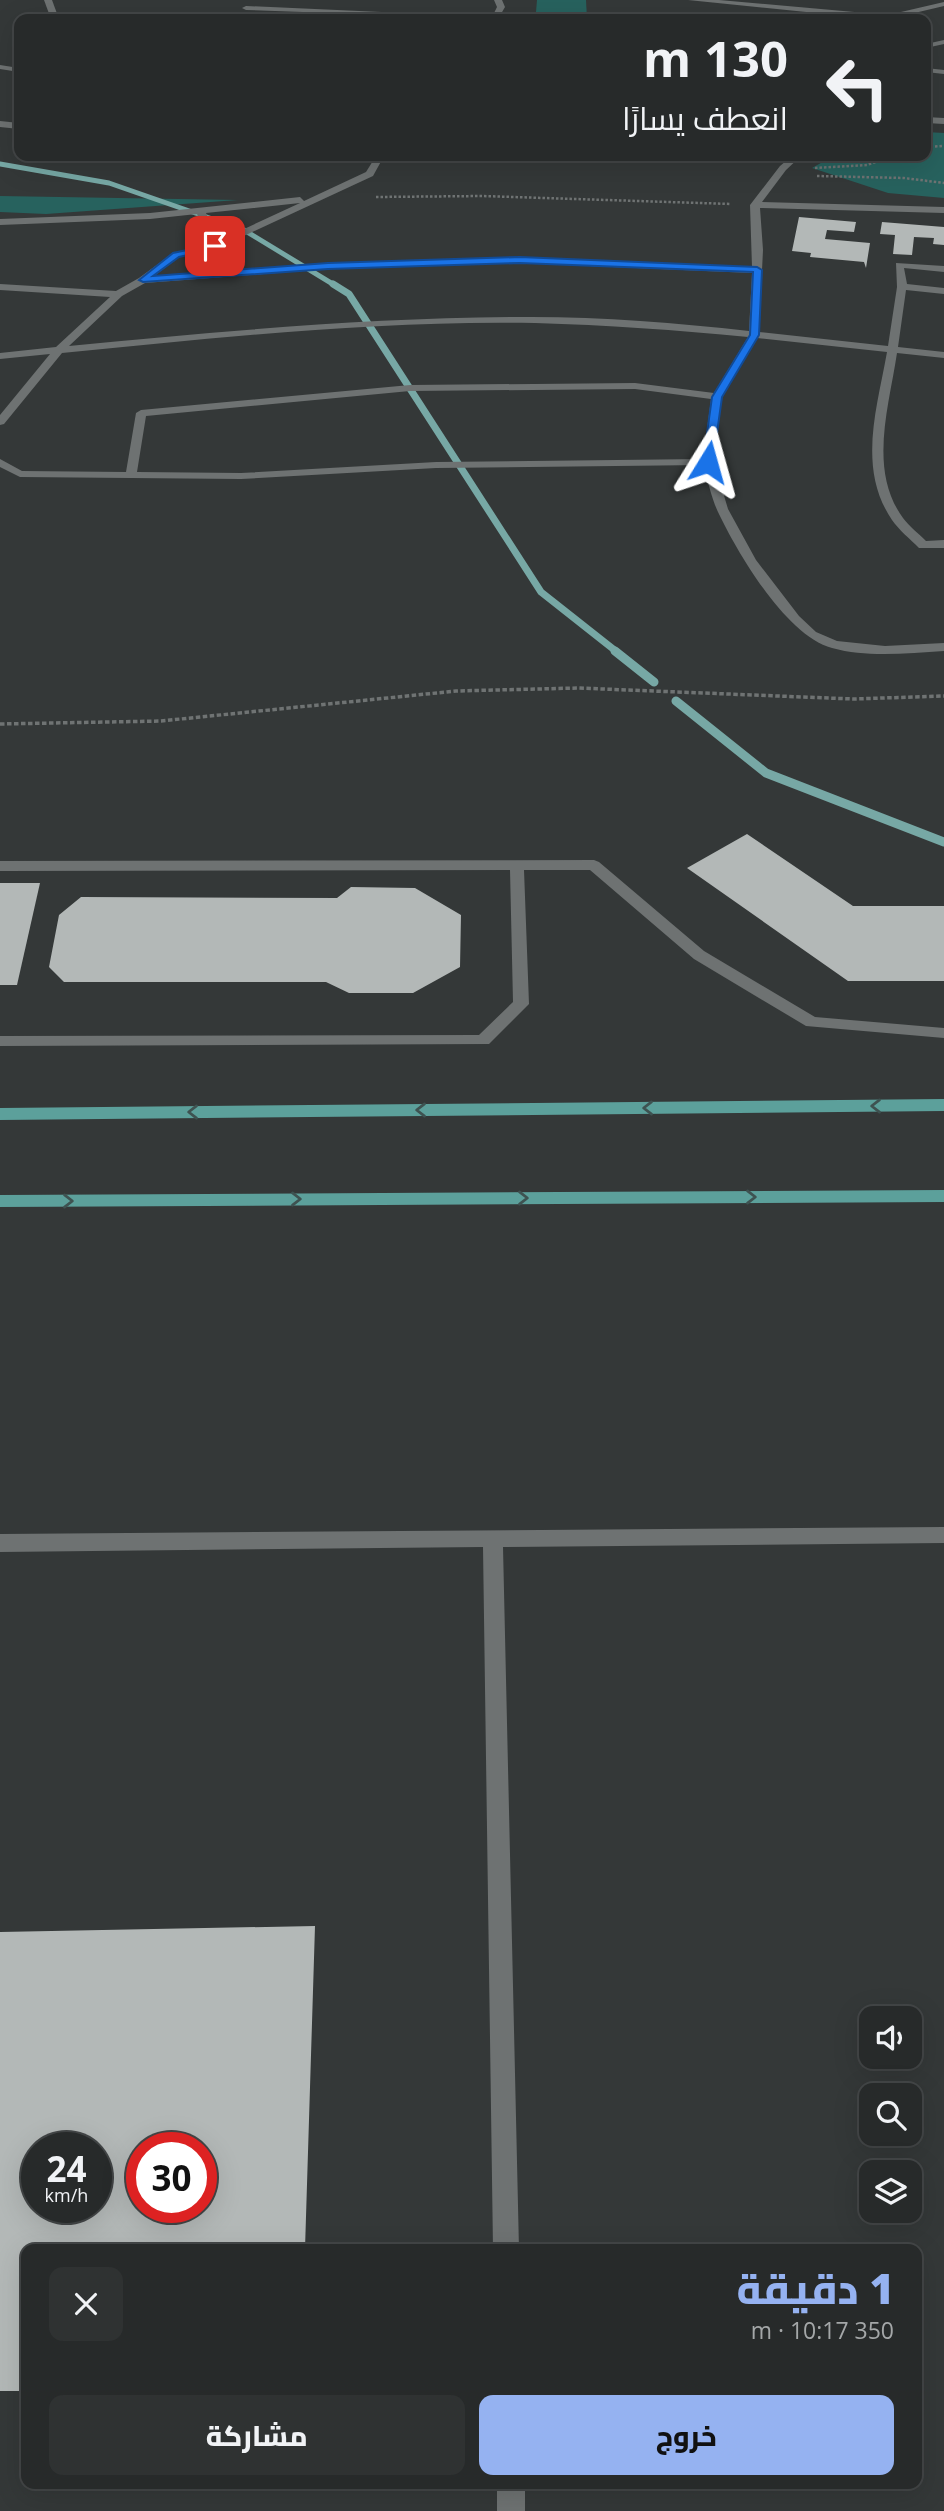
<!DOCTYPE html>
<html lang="ar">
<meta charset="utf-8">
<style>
:root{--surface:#272a2a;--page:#2f3232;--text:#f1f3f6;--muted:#a4a7a8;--line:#434647;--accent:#95b2f1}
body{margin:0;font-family:"Open Sans",Cairo,sans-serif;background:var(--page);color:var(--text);direction:rtl;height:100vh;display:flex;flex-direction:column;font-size:26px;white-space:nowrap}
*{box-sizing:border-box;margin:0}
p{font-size:23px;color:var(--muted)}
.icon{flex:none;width:38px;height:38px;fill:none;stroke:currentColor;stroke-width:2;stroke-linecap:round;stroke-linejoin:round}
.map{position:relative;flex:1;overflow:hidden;direction:ltr}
.side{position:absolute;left:21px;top:2244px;width:901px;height:245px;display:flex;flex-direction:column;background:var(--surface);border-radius:14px;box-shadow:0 7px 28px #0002,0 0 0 2px var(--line);direction:rtl}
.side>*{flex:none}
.banner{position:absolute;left:14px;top:14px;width:917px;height:147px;border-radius:14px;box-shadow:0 7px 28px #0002,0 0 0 2px var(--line);direction:rtl;background:#272a2a;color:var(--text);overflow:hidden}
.controls{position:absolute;left:859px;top:2006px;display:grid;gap:14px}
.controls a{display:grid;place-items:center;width:63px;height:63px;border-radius:14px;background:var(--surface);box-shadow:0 7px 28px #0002,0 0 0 2px var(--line);font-size:35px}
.speed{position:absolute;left:21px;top:2132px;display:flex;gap:14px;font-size:35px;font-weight:700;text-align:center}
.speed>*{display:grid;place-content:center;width:91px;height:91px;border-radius:50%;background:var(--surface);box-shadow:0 7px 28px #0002,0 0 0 2px var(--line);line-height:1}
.speed small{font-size:18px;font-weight:400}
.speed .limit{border:10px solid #d22;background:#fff;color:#111}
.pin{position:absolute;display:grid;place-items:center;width:60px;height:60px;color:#fff;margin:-30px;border-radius:14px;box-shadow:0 4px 10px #0006}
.me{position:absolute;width:77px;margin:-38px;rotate:8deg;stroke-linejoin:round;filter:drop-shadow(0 0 5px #0008)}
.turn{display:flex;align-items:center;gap:24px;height:147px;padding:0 28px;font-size:32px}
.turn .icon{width:91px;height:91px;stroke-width:2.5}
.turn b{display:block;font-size:49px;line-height:60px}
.round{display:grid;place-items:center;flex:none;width:74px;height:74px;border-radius:14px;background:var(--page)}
.head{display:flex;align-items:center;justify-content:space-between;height:119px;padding:0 28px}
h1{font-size:42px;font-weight:800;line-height:52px;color:var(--accent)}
.action{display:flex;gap:14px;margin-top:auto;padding:14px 28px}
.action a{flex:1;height:80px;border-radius:14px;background:var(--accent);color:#111;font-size:28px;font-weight:800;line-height:80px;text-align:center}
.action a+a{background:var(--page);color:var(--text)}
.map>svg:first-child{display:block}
.green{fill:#27625e}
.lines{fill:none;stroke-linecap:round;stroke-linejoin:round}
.stream-far2{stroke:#77a8a5;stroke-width:5}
.stream-far1{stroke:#77a8a5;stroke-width:7}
.stream{stroke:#77a8a5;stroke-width:9}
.building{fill:#b3b8b7;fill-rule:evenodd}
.path-far1{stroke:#6f7373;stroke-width:2.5;stroke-dasharray:2.5 2;stroke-linecap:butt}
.path{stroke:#6f7373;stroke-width:3.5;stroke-dasharray:4.5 2.5;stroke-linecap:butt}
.minor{fill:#6e7272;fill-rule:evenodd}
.major{fill:#5ca09b;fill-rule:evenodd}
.oneway{stroke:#3e5251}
.route{fill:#1a73e8;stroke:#114b97;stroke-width:2}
</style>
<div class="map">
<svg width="944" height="2511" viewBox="0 0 944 2511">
<rect width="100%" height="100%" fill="#343838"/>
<g class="green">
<path d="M537 0H586L587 19H531L536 12Z"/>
<path d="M926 132 944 133V198L888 193 812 168 833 156H926Z"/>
<path d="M0 196 238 200 46 214 0 212Z"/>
</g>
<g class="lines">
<path class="stream-far2" d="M0 164 109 183 244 230 336 286"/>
<path class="stream-far1" d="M333 284 349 294 541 592 617 652"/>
<g class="stream">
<path d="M615 651 654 682"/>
<path d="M676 701 766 773 944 842"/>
</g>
</g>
<g class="building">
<path d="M799 217 856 222 854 232 827 230 825 239 870 243 866 268 864 262 810 257 811 253 792 251Z"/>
<path d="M882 222 944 227V245L933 244 934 238 914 237 912 255 893 254 895 235 880 234Z"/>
<path d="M747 834 853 906H944V981H848L687 868Z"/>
<path d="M0 883H40L17 985H0Z"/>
<path d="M351 887 415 888 461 915 460 967 413 993H349L326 982H64L49 967 59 915 81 897 337 898Z"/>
<path d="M315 1926 305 2249H26V2391H0V1932ZM37 2147H96V2207H37ZM142 2147H201V2207H142Z"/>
</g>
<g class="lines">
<g class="path-far1">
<path d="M926 147 944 146"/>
<path d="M815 168 867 165 892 156"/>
<path d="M817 176 904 178 944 183"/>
<path d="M376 197 482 196 731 204"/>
</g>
<path class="path" d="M0 724 161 721 456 691 578 688 853 699 944 696"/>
<g class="minor">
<path d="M44 0H52L59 19H51Z"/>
<path d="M494 0H502L505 7 498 19 246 10 242 8 246 6 492 17 497 7Z"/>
<path d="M688 0H719L888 15 944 2V6L889 19H875Z"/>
<path d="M944 40V44L926 48V44Z"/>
<path d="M0 65 19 68V72L0 69Z"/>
<path d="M926 68 944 70V74L926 72Z"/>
<path d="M926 117 944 118V124L926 123Z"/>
<path d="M0 121 19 123V129L0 127Z"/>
<path d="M376 156H384L373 176 218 248 179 257 154 276 328 263 520 257 752 267 750 205 780 166 792 156H801L786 170 762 202 944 207V213L760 208 763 250 759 332 888 346 897 287 896 263 944 266V272L904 268 907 284 944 288V294L906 290 898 347 944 352V358L897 353C889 407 868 470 903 518 909 526 919 534 926 541L944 540V548H919C910 539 899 530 892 520 857 468 877 409 887 352L757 338 722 397 714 462 728 509 756 560 799 616 816 632 837 641 885 646 944 643V651C908 653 868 658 832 648 786 636 737 552 718 512 711 497 708 480 703 465L436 468 241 479 20 477 0 467V459L22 471 126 472 136 413 141 410 410 385 635 383 714 393 748 337C677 330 606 325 535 323 377 320 218 338 62 353L4 424 0 425V415L50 354 0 359V353L56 347 110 297 0 290V284L116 291 139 278 173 253 210 244 197 214 150 219 0 225V219L150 213 300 197 304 201 366 172ZM300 203 218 241 206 213ZM520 263 752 273 749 331C677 323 604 317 531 317 377 317 223 331 69 346L122 296 145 283 328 269ZM635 389 711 399 703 459 436 462 241 473 137 472 146 416 410 391Z"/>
<path d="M594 860 599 862 704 951 815 1017 944 1028V1038L806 1026 694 959 590 870H524L529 1004 489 1044 0 1046V1036L479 1035 513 1002 510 870 0 871V861Z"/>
<path d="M944 1527V1543L503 1547 519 2249H493L483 1547 0 1552V1534Z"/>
<rect x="497" y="2483" width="28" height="28"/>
</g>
<g class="major">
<path d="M944 1099V1111L0 1120V1108Z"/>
<path d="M944 1190V1202L0 1207V1195Z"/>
</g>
</g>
<defs><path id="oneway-chevron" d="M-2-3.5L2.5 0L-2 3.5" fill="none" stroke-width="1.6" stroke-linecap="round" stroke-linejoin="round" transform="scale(1.75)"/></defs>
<g class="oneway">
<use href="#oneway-chevron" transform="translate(876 1106) rotate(180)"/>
<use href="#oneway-chevron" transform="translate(648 1108) rotate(180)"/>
<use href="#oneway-chevron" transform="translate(421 1110) rotate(180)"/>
<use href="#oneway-chevron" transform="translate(193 1112) rotate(180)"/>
<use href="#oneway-chevron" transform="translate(751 1197)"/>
<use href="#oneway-chevron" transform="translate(523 1198)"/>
<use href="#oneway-chevron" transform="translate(296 1199)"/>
<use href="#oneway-chevron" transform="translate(68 1201)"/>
</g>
<path class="route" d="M215 244 219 246 218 248 179 257 153 276 328 263 520 257 757 267 762 270 759 335 722 397 713 462 708 465 703 462 712 397 750 335 753 272 520 263 328 269 143 282 139 280 173 253Z"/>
</svg>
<div class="controls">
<a><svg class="icon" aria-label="sound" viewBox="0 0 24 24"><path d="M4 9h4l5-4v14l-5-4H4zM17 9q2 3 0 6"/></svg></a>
<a><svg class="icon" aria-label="search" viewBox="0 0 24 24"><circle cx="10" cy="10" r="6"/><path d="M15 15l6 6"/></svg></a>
<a><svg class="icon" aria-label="layers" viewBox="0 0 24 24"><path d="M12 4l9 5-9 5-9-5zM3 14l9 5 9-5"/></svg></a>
</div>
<div class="speed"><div>24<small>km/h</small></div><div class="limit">30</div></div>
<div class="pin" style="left:215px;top:246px;background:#d93025"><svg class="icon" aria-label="arrive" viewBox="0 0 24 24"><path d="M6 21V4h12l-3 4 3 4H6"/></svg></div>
<svg class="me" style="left:708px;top:462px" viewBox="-20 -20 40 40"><path d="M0-17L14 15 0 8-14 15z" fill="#1a73e8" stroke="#fff" stroke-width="4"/></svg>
<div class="banner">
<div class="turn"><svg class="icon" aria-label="left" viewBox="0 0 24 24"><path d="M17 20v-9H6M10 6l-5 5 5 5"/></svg><div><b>130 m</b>انعطف يسارًا</div></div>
</div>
<section class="side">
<div class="head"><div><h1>1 دقيقة</h1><p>350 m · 10:17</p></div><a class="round"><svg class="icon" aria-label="close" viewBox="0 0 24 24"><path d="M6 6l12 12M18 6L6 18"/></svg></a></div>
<div class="action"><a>خروج</a><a>مشاركة</a></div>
</section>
</div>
